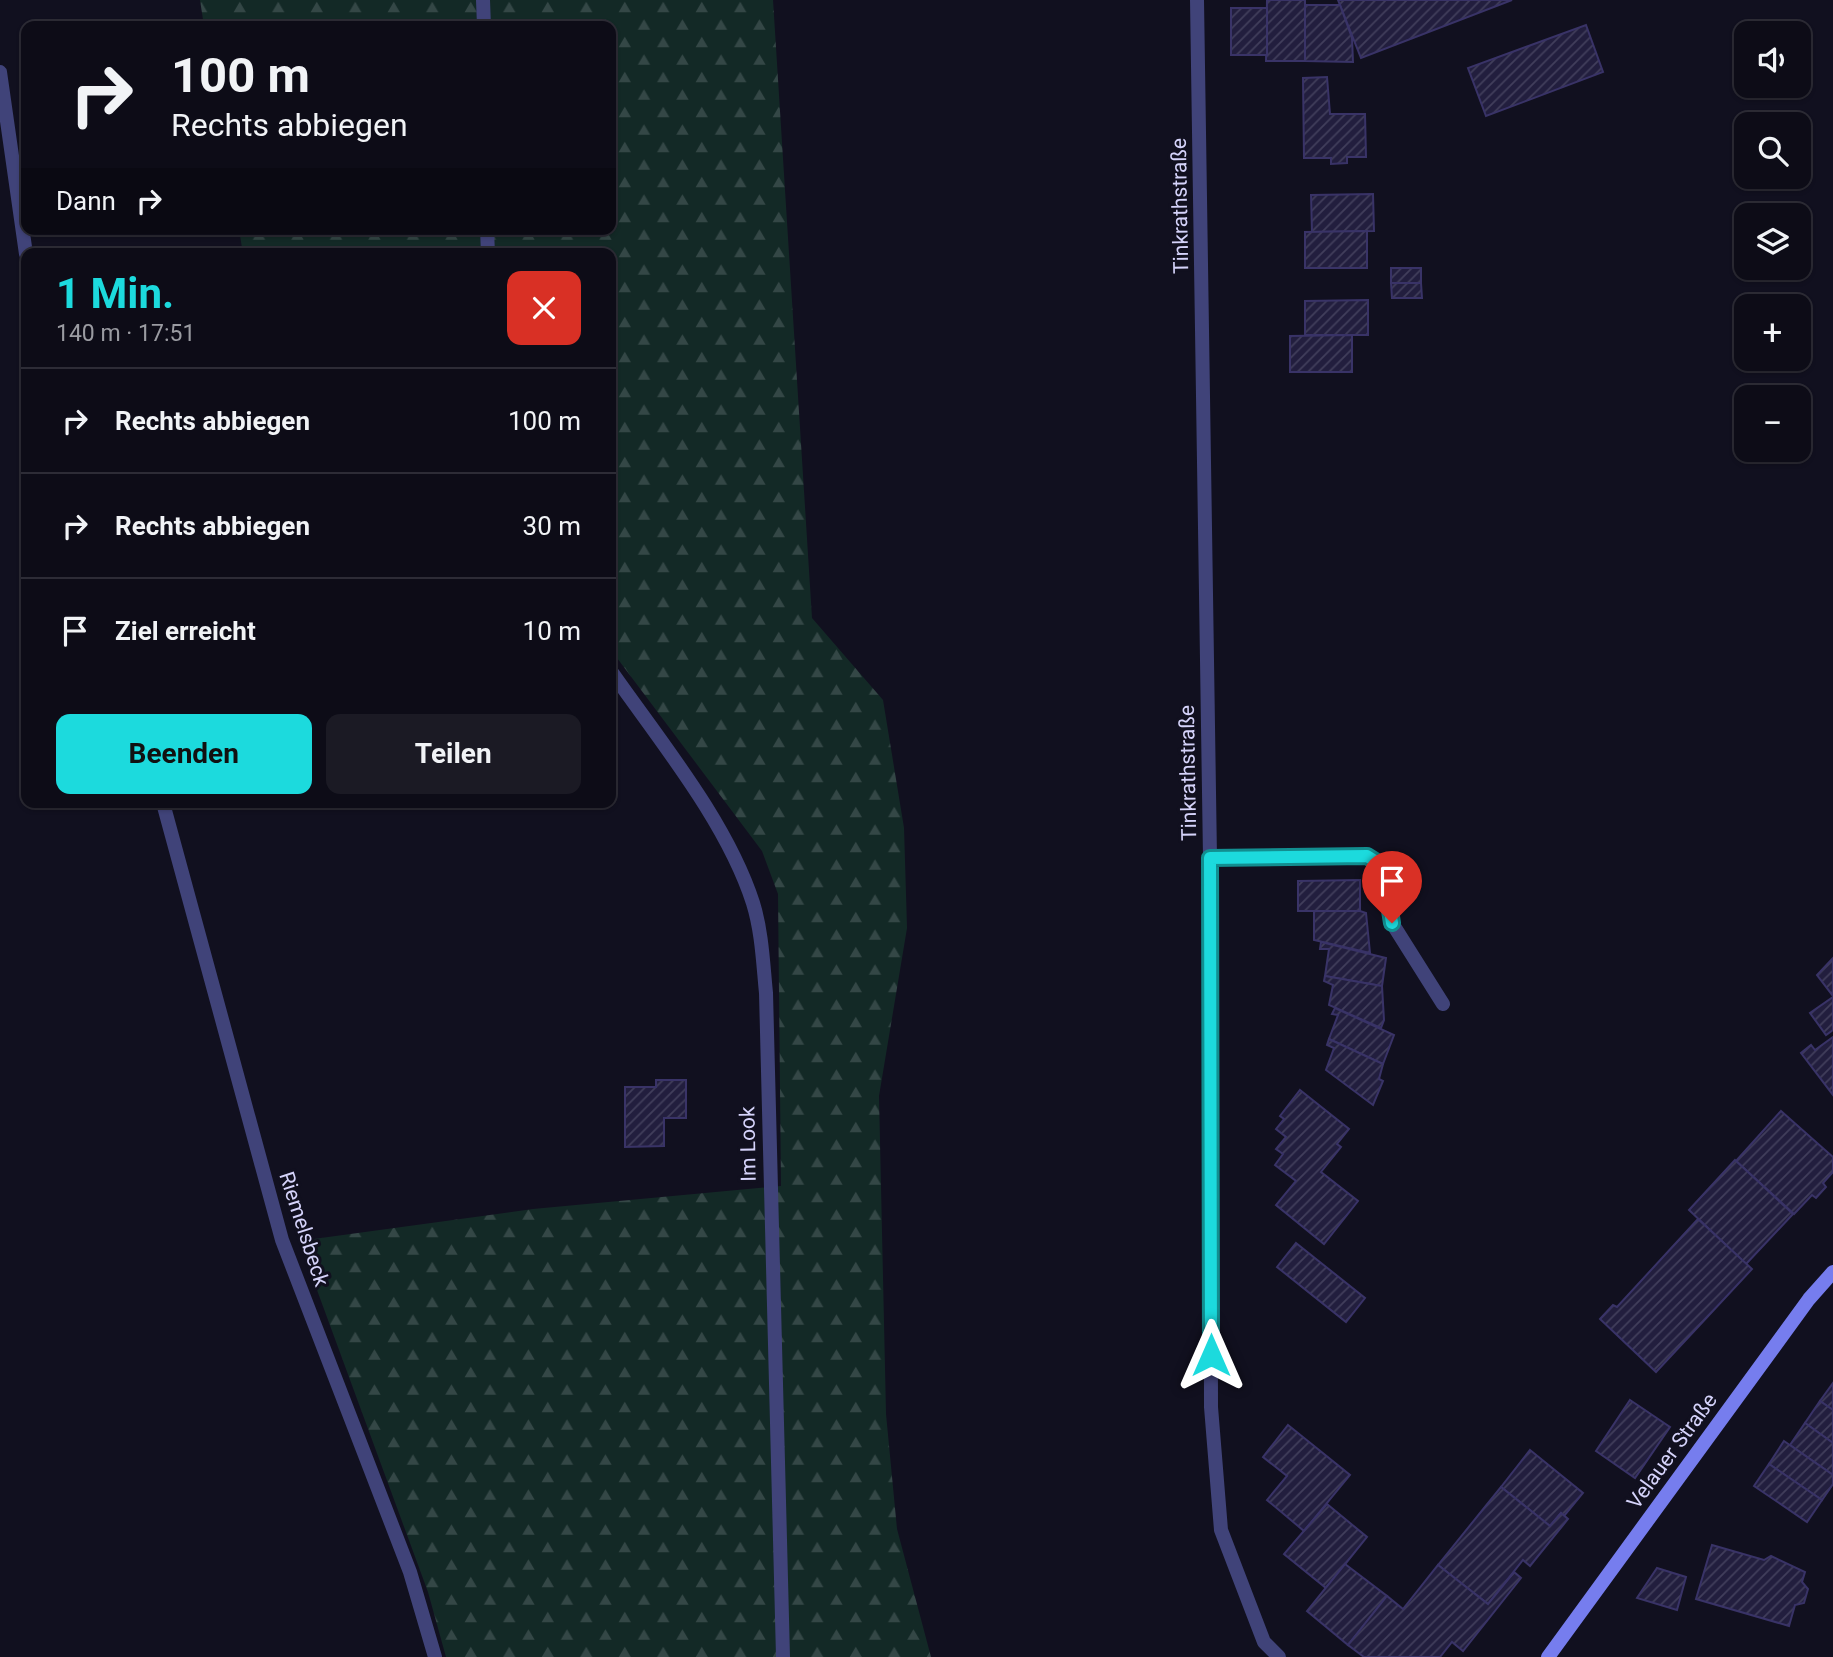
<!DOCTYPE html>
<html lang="de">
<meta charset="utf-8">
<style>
:root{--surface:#0d0c17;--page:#1b1a24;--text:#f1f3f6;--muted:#9a9ba1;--line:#2d2c36;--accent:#1cdadd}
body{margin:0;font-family:Roboto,sans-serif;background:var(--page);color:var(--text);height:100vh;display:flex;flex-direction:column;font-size:26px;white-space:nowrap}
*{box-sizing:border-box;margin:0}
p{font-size:23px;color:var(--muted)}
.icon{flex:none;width:38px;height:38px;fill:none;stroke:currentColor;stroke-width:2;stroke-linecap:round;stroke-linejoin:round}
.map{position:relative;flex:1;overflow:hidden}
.side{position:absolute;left:21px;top:248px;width:595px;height:560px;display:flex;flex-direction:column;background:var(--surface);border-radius:14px;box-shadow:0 2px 5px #0004,0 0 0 2px var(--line)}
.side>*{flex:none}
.guide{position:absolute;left:21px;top:21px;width:595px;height:214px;border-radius:14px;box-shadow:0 2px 5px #0004,0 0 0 2px var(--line);background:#0d0c17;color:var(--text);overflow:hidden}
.tools{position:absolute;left:1734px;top:21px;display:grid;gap:14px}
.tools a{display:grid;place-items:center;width:77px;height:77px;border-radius:14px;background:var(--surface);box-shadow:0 2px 5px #0004,0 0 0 2px var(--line);font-size:35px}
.pin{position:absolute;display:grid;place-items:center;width:60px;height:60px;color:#fff;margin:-72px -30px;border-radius:50% 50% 50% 0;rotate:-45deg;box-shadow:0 0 7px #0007}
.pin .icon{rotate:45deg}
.me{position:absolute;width:77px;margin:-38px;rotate:0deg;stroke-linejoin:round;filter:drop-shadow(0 0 5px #0008)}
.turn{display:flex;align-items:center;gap:24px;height:147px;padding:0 35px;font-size:32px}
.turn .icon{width:91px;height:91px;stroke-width:2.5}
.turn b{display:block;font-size:49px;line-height:60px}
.then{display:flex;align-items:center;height:66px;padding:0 35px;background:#0003;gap:14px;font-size:26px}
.round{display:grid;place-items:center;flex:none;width:74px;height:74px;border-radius:14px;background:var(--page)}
.overview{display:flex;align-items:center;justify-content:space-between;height:119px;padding:0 35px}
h1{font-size:42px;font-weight:700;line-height:52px;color:var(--accent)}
.primary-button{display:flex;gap:14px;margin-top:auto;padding:14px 35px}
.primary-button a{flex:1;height:80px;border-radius:14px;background:var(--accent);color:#111;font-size:28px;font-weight:700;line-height:80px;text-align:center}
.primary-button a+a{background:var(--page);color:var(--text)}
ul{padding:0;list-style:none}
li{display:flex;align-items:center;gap:21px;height:105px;padding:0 35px;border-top:2px solid var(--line)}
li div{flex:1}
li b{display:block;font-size:26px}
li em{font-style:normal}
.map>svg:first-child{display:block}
.forest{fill:url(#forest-firs)}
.building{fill:url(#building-hatch);stroke:#393367;stroke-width:2}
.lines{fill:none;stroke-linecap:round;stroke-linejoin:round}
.lane{stroke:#404379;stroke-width:14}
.street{stroke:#404379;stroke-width:14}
.secondary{stroke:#767dee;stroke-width:14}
.route-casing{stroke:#128e90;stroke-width:18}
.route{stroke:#1cdadd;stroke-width:12}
.labels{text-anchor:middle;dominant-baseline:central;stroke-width:6;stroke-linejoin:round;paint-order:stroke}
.street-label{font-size:21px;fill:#d5d3fa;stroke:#11101f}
</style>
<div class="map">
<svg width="1833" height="1657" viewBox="0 0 1833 1657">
<defs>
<pattern id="forest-firs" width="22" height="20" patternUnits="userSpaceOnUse" patternTransform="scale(1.75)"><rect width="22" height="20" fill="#132926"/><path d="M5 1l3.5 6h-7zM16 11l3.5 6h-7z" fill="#344746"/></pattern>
<pattern id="building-hatch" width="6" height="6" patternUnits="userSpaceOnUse" patternTransform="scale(1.75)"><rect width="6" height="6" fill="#221e3e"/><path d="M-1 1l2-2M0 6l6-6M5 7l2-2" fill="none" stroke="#413e5b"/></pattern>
</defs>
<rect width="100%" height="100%" fill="#11101f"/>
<path class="forest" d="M200 0H773L812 618 883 700 904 828 907 928 879 1096 886 1414 897 1529 931 1657H446L428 1592 299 1241 533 1209 781 1186 778 894 762 851 611 650V254H243L239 229H611V26H204Z"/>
<g class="building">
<path d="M1267 0H1305V61H1266Z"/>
<path d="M1338 0H1512L1361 58Z"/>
<path d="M1305 5H1340L1352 38 1353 62 1305 61Z"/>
<rect x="1231" y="8" width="36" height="47"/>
<path d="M1586 25 1603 72 1486 116 1468 68Z"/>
<path d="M1327 77 1330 114H1365L1366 157H1347V163L1331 164V158H1304L1303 78Z"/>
<path d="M1373 194 1374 231 1312 232 1311 195Z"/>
<path d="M1367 231V268H1305V232Z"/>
<rect x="1391" y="268" width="30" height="15"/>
<path d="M1391 283H1421L1422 298H1392Z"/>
<path d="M1368 300V335H1305V301Z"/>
<path d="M1352 335V372H1290V336Z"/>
<path d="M1360 880V911H1298V881Z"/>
<path d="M1314 911H1360L1366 913 1370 953 1314 940Z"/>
<path d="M1321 942 1386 958 1382 986 1325 976 1329 949H1320Z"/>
<path d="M1833 958V996L1817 975Z"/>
<path d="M1325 976 1382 986 1384 1020 1381 1028 1329 1005 1333 985 1324 981Z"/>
<path d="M1833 997V1030L1826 1035 1810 1013Z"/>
<path d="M1335 1008 1394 1035 1383 1064 1329 1039 1338 1015 1332 1014Z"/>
<path d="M1833 1037V1095L1801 1053 1811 1045 1815 1050Z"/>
<path d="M1329 1039 1383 1064 1379 1079 1383 1081 1373 1105 1326 1070 1334 1048 1327 1045Z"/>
<path d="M656 1080H686V1118H664V1146L625 1147V1087H656Z"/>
<path d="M1300 1090 1349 1129 1337 1144 1341 1147 1321 1172 1358 1201 1324 1244 1276 1205 1296 1181 1275 1165 1283 1154 1276 1149 1286 1137 1276 1129 1284 1119 1280 1116Z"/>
<path d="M1781 1111 1833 1157V1172L1823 1183 1826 1187 1816 1198 1812 1195 1794 1214 1736 1161Z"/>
<path d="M1735 1160 1793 1214 1746 1264 1689 1210Z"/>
<path d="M1698 1219 1752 1269 1656 1372 1600 1319 1613 1305 1617 1307Z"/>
<path d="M1296 1243 1365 1298 1346 1322 1277 1267Z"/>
<path d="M1833 1383V1410L1820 1401Z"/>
<path d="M1630 1400 1670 1427 1635 1478 1596 1451Z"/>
<path d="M1820 1401 1833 1410V1443L1805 1423Z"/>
<path d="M1805 1423 1833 1443V1475L1790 1445Z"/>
<path d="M1288 1425 1350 1475 1304 1531 1267 1500 1287 1476 1263 1457Z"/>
<path d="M1784 1441 1833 1475V1484L1822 1500 1769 1464Z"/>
<path d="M1530 1450 1583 1493 1564 1516 1561 1513 1550 1526 1501 1487Z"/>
<path d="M1769 1464 1822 1500 1807 1522 1754 1486Z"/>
<path d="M1501 1487 1550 1526 1561 1513 1568 1519 1530 1566 1523 1560 1488 1604 1438 1565Z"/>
<path d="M1327 1504 1367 1537 1326 1588 1284 1554Z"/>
<path d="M1712 1545 1764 1560 1771 1556 1805 1572 1802 1582 1808 1589 1804 1603 1795 1605 1789 1626 1696 1599Z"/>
<path d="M1345 1564 1387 1596 1348 1645 1307 1611Z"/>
<path d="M1438 1565 1488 1604 1514 1572 1521 1578 1463 1651 1452 1642 1440 1657H1364L1348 1645 1387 1596 1403 1609Z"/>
<path d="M1657 1568 1686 1577 1677 1610 1637 1598Z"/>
</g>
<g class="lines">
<g class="lane">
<path d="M0 72 26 254"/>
<path d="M163 803 282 1240 410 1572 435 1657"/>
</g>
<g class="street">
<path d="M483 0 484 26"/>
<path d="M1197 0 1210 858 1211 1407 1221 1530 1264 1642 1279 1657"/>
<path d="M487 229 488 254"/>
<path d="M611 671C660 741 727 822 753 903 762 932 763 963 766 993L783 1657"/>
<path d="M1210 858 1367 856 1383 866 1392 923 1443 1004"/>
</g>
<path class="secondary" d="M1548 1657 1809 1299 1833 1272"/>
</g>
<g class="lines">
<g class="route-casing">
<path id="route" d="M1211 1355 1210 858 1367 856 1383 866 1392 923"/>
</g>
<use href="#route" class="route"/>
</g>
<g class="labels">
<g class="street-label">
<text transform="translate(1180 206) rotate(-91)">Tinkrathstraße</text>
<text transform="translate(1188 773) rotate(-91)">Tinkrathstraße</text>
<text transform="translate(748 1144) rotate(-91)">Im Look</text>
<text transform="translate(304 1229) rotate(72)">Riemelsbeck</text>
<text transform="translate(1672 1451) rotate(-54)">Velauer Straße</text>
</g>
</g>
</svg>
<div class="tools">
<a><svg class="icon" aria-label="sound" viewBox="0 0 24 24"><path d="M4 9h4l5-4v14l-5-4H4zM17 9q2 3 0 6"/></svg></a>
<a><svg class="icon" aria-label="search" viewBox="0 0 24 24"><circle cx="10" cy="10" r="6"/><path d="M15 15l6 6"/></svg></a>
<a><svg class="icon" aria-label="layers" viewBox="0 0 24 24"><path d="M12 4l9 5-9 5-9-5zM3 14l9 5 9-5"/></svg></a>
<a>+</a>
<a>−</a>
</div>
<div class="pin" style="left:1392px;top:923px;background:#d93025"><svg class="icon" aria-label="arrive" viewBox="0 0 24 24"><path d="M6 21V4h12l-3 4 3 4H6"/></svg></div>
<svg class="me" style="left:1211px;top:1355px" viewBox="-20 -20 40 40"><path d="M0-17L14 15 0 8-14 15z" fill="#1cdadd" stroke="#fff" stroke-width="4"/></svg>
<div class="guide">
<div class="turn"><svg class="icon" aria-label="right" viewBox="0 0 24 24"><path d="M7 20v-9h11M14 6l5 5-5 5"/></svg><div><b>100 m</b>Rechts abbiegen</div></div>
<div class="then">Dann<svg class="icon" aria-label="right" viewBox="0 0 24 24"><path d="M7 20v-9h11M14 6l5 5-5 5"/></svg></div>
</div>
<section class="side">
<div class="overview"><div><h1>1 Min.</h1><p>140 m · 17:51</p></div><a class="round" style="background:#d93025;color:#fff"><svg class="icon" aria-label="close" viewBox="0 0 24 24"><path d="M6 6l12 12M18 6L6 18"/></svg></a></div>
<ul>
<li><svg class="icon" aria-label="right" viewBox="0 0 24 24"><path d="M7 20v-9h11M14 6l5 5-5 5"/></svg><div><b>Rechts abbiegen</b></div><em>100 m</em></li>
<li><svg class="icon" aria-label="right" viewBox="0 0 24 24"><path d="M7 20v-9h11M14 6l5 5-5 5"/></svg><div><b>Rechts abbiegen</b></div><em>30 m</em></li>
<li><svg class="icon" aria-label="arrive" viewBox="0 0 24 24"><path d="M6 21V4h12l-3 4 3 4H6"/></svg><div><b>Ziel erreicht</b></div><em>10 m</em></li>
</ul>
<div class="primary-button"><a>Beenden</a><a>Teilen</a></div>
</section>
</div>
